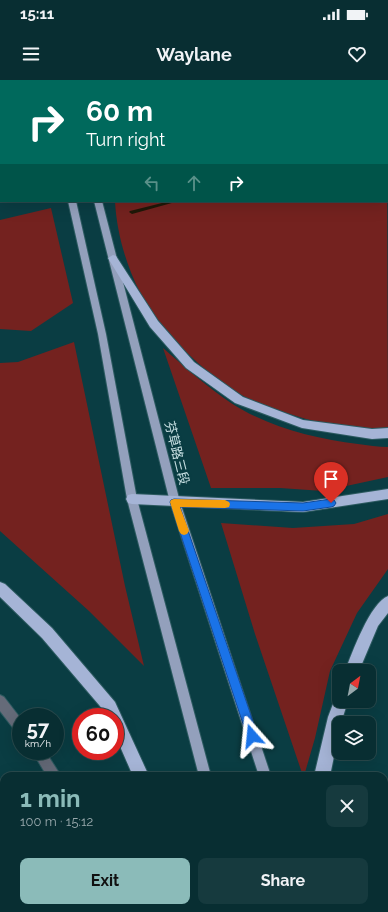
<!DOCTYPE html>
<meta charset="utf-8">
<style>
:root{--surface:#082e32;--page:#163a3e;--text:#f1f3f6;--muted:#98a8ac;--line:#294a4d;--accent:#8bbbb9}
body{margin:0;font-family:Raleway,"Noto Sans TC",sans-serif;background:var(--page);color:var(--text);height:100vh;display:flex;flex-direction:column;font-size:15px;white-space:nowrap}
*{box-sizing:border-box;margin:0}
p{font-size:13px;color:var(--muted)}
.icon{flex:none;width:22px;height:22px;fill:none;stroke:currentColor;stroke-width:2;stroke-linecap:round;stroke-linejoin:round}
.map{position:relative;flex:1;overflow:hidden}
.drawer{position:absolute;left:0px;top:692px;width:388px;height:140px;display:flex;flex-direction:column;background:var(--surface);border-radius:12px 12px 0 0;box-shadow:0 4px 16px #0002,0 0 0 1px var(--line)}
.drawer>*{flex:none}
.top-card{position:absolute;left:0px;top:0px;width:388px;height:122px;box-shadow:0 4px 16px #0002,0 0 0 1px var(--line);background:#00695c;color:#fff;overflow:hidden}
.needle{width:26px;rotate:32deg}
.buttons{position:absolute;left:332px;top:584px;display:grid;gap:8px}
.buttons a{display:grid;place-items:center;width:44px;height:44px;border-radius:8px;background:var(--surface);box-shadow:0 4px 16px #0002,0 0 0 1px var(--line);font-size:20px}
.speed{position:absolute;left:12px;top:628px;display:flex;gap:8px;font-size:20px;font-weight:700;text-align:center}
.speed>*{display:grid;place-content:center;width:52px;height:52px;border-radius:50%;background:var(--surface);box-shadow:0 4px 16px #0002,0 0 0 1px var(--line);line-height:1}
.speed small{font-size:10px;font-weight:400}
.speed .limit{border:6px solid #d22;background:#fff;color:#111}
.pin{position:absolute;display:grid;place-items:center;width:34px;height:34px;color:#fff;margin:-41px -17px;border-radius:50% 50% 50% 0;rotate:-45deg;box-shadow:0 0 4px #0007}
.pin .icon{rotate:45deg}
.me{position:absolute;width:44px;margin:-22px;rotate:342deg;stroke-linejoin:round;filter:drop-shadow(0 0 3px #0008)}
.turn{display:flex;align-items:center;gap:14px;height:84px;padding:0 20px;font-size:18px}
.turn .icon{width:52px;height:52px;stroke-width:2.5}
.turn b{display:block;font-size:28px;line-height:34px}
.lanes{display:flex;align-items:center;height:38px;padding:0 20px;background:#0003;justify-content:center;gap:20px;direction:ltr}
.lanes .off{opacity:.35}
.round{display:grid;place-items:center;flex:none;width:42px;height:42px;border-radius:8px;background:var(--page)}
.head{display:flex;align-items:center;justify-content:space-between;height:68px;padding:0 20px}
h1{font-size:24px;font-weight:700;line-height:30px;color:var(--accent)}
.primary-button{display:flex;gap:8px;margin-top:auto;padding:8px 20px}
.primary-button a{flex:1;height:46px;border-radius:8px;background:var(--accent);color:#111;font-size:16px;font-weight:700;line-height:46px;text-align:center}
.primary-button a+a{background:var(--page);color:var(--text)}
.status{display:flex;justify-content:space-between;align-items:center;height:28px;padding:0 20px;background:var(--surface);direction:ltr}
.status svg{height:11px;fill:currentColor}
header{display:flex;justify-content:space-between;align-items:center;height:52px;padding:0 20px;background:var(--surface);font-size:18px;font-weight:700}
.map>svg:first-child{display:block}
.green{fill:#74221f}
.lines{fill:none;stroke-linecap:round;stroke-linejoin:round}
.stream{fill:#1f1808;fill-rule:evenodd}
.minor-casing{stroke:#2c5a60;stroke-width:2}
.major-casing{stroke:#2c5a60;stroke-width:2}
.highway-casing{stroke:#2c5a60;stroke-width:2}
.minor{fill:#656b79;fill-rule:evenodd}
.major{fill:#93a0bc;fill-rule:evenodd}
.highway{fill:#a5b4d6;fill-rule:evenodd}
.route{fill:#1a73e8;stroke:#114b97}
.slow{fill:#f59e0b}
.labels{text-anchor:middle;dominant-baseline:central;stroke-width:4;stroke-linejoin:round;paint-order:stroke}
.street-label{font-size:13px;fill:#c8e0e3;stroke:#0a3d43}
</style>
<div class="status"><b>15:11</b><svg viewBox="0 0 49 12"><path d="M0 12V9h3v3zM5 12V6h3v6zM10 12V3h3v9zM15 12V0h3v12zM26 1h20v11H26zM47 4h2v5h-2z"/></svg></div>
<header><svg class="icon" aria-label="menu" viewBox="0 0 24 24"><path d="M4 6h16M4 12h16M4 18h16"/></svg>Waylane<svg class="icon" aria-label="heart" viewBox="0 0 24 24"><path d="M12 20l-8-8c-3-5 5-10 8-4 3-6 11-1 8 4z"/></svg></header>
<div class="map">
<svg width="388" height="832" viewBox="0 0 388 832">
<rect width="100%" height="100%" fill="#0a3d43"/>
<g class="green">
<path d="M88 0H281L276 1Z"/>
<path d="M387 58 388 348C346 351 306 341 267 326 260 323 252 321 245 317 222 305 203 288 185 271 177 262 168 254 160 244 134 211 117 163 115 121H387Z"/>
<path d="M51 128 73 223 31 251 0 249V140Z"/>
<path d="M74 262 125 506 144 586 89 531 0 451V283L18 282Z"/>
<path d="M163 268C185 287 207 307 231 323 268 347 315 359 358 364 368 365 378 367 388 367V397L323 411 280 408H211Z"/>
<path d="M388 434V489L357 533 330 591 315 658 304 696H303L255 554 221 443 293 448 354 444Z"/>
</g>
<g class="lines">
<g class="stream">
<rect x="387" y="81" width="1" height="2"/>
<path d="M170 121H179L132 134 129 132 130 131Z"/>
</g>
<g class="minor-casing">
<g id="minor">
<path d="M0 615 4 617 21 639V655L17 653 0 631Z"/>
<path d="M32 671H45L61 696H47Z"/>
<path d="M388 742V783L384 781V744Z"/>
<path d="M100 828H114L115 832H101Z"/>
</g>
</g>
<g class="major-casing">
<g id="major">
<rect x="42" y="0" width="6" height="1"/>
<path d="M63 0H69L70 1H64Z"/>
<path d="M68 121H76L106 254 137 419 211 696H199L127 419 98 254Z"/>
<path d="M94 121H102L180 422 271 696H259L170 422Z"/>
<rect x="229" y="828" width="14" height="4"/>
<path d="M294 828H308L309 832H295Z"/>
</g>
</g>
<g class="highway-casing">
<g id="highway">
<path d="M324 0H336L323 1Z"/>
<rect x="387" y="11" width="1" height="4"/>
<rect x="387" y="51" width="1" height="4"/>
<rect x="0" y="78" width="1" height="4"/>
<rect x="0" y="112" width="1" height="6"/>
<path d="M113 175 116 176 158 241 194 282 243 317 303 340 372 349 388 348V358L372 359 302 348 235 323 186 288 150 247 108 178Z"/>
<path d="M388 409V419L303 432 132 424 128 423 126 419 128 415 132 414 303 422Z"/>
<path d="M0 502 5 504 52 548 115 622 149 696H133L115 655V637H107L105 632 42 558 0 517Z"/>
<path d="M388 516V533L378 546 359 591H345C352 573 370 523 388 516Z"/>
<path d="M339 615V621H348L341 643H339V652L330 696H314L328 637 336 616Z"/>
<path d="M193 828H210L211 832H194Z"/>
<path d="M312 828H328L329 832H313Z"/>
</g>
</g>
<use href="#minor" class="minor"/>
<use href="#major" class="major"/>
<use href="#highway" class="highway"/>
</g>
<path class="route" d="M174 419 303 423 331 419 334 420 336 423 334 426 331 427 303 431 180 427 258 656 256 660 252 662 249 660 247 656 170 422 171 420Z"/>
<path class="slow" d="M174 419 225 420 229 422 230 424 229 427 225 428 180 427 189 451 187 454 184 455 181 454 179 451 170 422 171 420Z"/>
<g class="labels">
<g class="street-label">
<text transform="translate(177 373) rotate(76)">芬草路三段</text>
</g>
</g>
</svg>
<div class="buttons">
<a><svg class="needle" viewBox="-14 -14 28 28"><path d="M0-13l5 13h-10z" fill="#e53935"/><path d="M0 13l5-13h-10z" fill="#98a8ac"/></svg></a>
<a><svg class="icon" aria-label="layers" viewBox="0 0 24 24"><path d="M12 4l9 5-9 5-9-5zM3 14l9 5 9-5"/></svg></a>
</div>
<div class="speed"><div>57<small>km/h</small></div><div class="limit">60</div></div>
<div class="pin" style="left:331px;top:423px;background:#d93025"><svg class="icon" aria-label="arrive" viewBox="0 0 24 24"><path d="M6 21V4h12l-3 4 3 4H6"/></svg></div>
<svg class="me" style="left:252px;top:656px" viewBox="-20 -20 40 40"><path d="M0-17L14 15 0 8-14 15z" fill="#1a73e8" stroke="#fff" stroke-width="4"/></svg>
<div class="top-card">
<div class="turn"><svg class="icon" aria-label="right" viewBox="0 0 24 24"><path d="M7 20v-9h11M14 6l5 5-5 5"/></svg><div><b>60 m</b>Turn right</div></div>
<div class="lanes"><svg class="icon off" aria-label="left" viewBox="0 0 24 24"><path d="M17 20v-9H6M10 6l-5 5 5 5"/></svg><svg class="icon off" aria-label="ahead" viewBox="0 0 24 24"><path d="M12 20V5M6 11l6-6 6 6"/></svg><svg class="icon" aria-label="right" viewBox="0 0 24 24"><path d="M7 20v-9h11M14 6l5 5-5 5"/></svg></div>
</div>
<section class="drawer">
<div class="head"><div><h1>1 min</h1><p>100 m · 15:12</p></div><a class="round"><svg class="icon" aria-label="close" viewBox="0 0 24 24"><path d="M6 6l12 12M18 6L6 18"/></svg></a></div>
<div class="primary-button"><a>Exit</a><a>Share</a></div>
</section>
</div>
